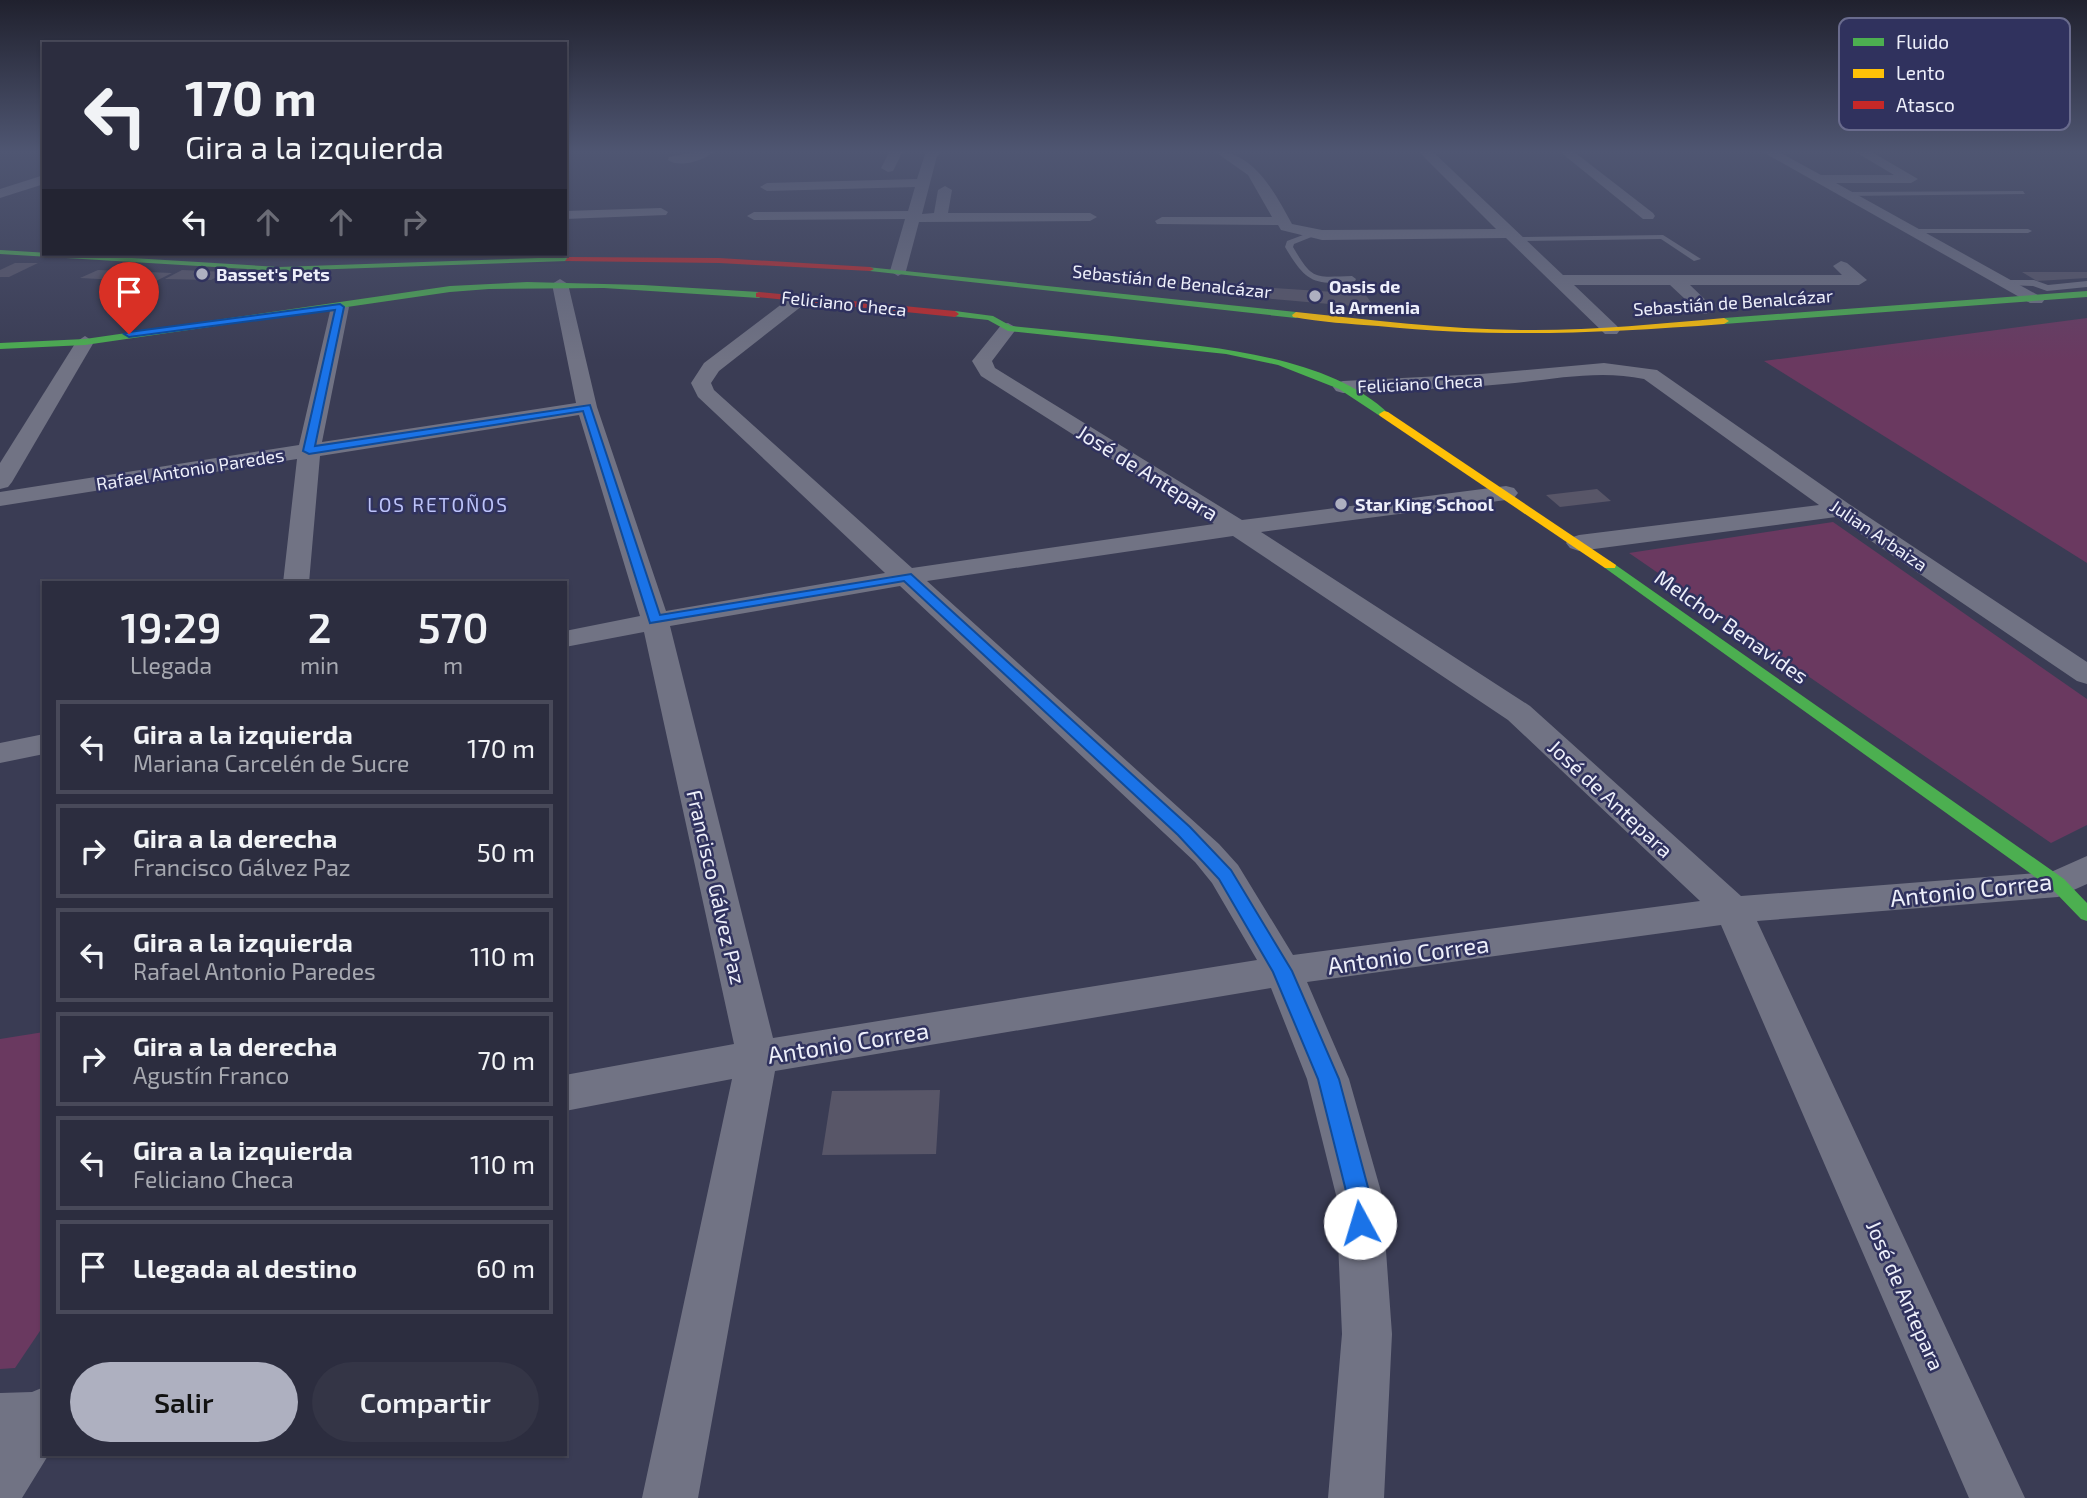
<!DOCTYPE html>
<html lang="es">
<meta charset="utf-8">
<style>
:root{--surface:#2c2d3f;--page:#343546;--text:#f1f3f6;--muted:#a6a8b0;--line:#484959;--accent:#aeb0c0}
body{margin:0;font-family:"Exo 2",sans-serif;background:var(--page);color:var(--text);height:100vh;display:flex;flex-direction:column;font-size:26px;white-space:nowrap}
*{box-sizing:border-box;margin:0}
p{font-size:23px;color:var(--muted)}
.icon{flex:none;width:38px;height:38px;fill:none;stroke:currentColor;stroke-width:2;stroke-linecap:round;stroke-linejoin:round}
.map{position:relative;flex:1;overflow:hidden}
.drawer{position:absolute;left:42px;top:581px;width:525px;height:875px;display:flex;flex-direction:column;background:var(--surface);border-radius:0px;box-shadow:0 2px 5px #0004,0 0 0 2px var(--line)}
.drawer>*{flex:none}
.banner{position:absolute;left:42px;top:42px;width:525px;height:214px;border-radius:0px;box-shadow:0 2px 5px #0004,0 0 0 2px var(--line);background:#2c2d3f;color:var(--text);overflow:hidden}
.pin{position:absolute;display:grid;place-items:center;width:60px;height:60px;color:#fff;margin:-72px -30px;border-radius:50% 50% 50% 0;rotate:-45deg;box-shadow:0 0 7px #0007}
.pin .icon{rotate:45deg}
.me{position:absolute;width:77px;margin:-38px;rotate:354deg;stroke-linejoin:round;filter:drop-shadow(0 0 5px #0008)}
.turn{display:flex;align-items:center;gap:24px;height:147px;padding:0 28px;font-size:32px}
.turn .icon{width:91px;height:91px;stroke-width:2.5}
.turn b{display:block;font-size:49px;line-height:60px}
.lanes{display:flex;align-items:center;height:66px;padding:0 28px;background:#0003;justify-content:center;gap:35px;direction:ltr}
.lanes .off{opacity:.35}
.eta{display:flex;justify-content:space-evenly;align-items:center;height:119px;text-align:center}
.eta b{font-size:42px;font-weight:600;line-height:49px}
.button{display:flex;gap:14px;margin-top:auto;padding:14px 28px}
.button a{flex:1;height:80px;border-radius:42px;background:var(--accent);color:#111;font-size:28px;font-weight:600;line-height:80px;text-align:center}
.button a+a{background:var(--page);color:var(--text)}
ul{padding:0;list-style:none}
li{display:flex;align-items:center;gap:21px;height:94px;margin:0 14px 10px;padding:0 14px;border:4px solid var(--line);border-radius:0px}
li div{flex:1}
li b{display:block;font-size:26px}
li em{font-style:normal}
.map>svg:first-child{display:block}
.green{fill:#6a3960}
.building{fill:#585668}
.lines{fill:none;stroke-linecap:round;stroke-linejoin:round}
.lane{fill:#717384;fill-rule:evenodd}
.street{fill:#717384;fill-rule:evenodd}
.fast{fill:#4caf50;fill-rule:evenodd}
.slow{fill:#ffc107;fill-rule:evenodd}
.jam{fill:#c62828;fill-rule:evenodd}
.route{fill:#1a73e8;stroke:#114b97;stroke-width:2}
.poi-dot{fill:#aeb0c0;stroke:#30325e;stroke-width:2.5}
.labels{text-anchor:middle;dominant-baseline:central;stroke-width:5;stroke-linejoin:round;paint-order:stroke}
.far-poi-label{font-size:18px;font-weight:bold;fill:#edeffa;stroke:#30325e;text-anchor:start}
.far-street-label{font-size:18px;fill:#edeffa;stroke:#30325e}
.far-neighbourhood-label{font-size:19px;letter-spacing:2px;fill:#bcc3f9;stroke:#30325e}
.street-label{font-size:21px;fill:#edeffa;stroke:#30325e}
.near-street-label{font-size:24px;fill:#edeffa;stroke:#30325e}
.key{fill:#30325e;stroke:#696b8d;stroke-width:2}
.key-label{font-size:19px;fill:#edeffa}
</style>
<div class="map">
<svg width="2087" height="1498" viewBox="0 0 2087 1498">
<rect width="100%" height="100%" fill="#3a3c54"/>
<g class="green">
<path d="M2087 318V563L1764 361Z"/>
<path d="M1833 522 2087 699V825L2051 843 1629 553Z"/>
<path d="M44 1032V1325L15 1368 0 1369V1039Z"/>
</g>
<g class="building">
<path d="M15 263H38L9 277H0V270Z"/>
<path d="M98 270 172 273 154 282 80 278Z"/>
<path d="M182 270 226 272 211 280 165 279Z"/>
<path d="M2022 272H2087V278L2037 281Z"/>
<path d="M1259 287 1365 294 1375 308 1263 298Z"/>
<path d="M1597 489 1611 501 1560 507 1546 495Z"/>
<path d="M940 1090 936 1154 822 1155 832 1091Z"/>
</g>
<g class="lines">
<g class="lane">
<path d="M2023 191 2025 194 1846 196 1842 194 1846 192Z"/>
<path d="M1910 229H2028L2032 231 2028 233H1913Z"/>
<path d="M1311 232 1314 236 1294 244 1293 247C1313 281 1314 277 1352 276L1356 279 1355 281C1313 286 1306 282 1285 247L1287 241Z"/>
<path d="M1663 235 1701 259 1694 261 1661 239 1518 241 1514 239 1518 237Z"/>
<path d="M2007 280H2034L2048 285 2087 281V287L2047 291 2033 286 2004 285V281Z"/>
</g>
<g class="street">
<path d="M700 151H714C705 161 679 168 668 160L669 157Z"/>
<path d="M890 151H903L893 171 888 172 881 168Z"/>
<path d="M926 151H942L937 156 922 214 934 213 938 190 945 186 952 190 948 213H1090L1097 217 1090 221 919 222 906 271 898 276 890 271 905 219 754 220 747 216 754 212 908 211 915 187 767 191 760 187 767 183 917 179Z"/>
<path d="M1214 151C1254 151 1275 193 1292 224L1322 230 1496 229 1418 151H1432L1563 275H1842L1833 266 1841 261 1847 263 1867 280 1859 285H1690L1715 309 1706 314 1700 313 1670 285H1574L1617 326 1620 330 1617 334H1605L1506 238 1322 240 1281 230 1278 225 1157 224 1155 221 1162 217H1272L1248 175Z"/>
<path d="M1559 151H1573L1653 213 1655 216 1653 219H1643Z"/>
<path d="M1761 151H1777L1821 175H1894L1854 151H1870L1918 179 1911 183H1836L2045 299 2042 303H2030Z"/>
<path d="M44 175V184L0 198V189Z"/>
<path d="M661 208 668 212 666 215 565 219V211Z"/>
<path d="M560 279 568 284 597 407 666 611 885 573 698 397 691 383 704 363 795 294H807L810 298 807 302 719 371 711 383 714 390 912 568 1214 524 981 376 972 361 1002 324 1008 323 1017 328 992 361 995 368 1242 520 1506 486 1514 488 1518 493 1514 498 1506 500 1261 532 1530 706 1741 896 2051 872 2087 856V884L2058 897 1757 921 2025 1498H1969L1721 925 1307 982 1349 1079 1382 1195 1392 1334 1384 1498H1328L1342 1334 1336 1195 1307 1079 1271 988 775 1071 698 1498H642L732 1079 565 1111V1075L734 1044 644 632 565 647V631L640 616 579 415 320 456 309 583H283L297 459 0 506V492L299 445 331 307 340 302 349 307 322 442 576 403 552 284ZM1233 536 1508 720 1700 901 1293 955 1238 865 1219 844 927 581ZM900 586 1195 862 1212 883 1257 960 773 1038 670 626Z"/>
<path d="M85 336 94 342 12 482 8 487 0 489V463L76 342Z"/>
<path d="M1604 363 1657 370 1849 504 2087 662V684L2077 681 1836 517 1579 551 1570 548 1566 543 1570 538 1579 535 1819 505 1644 379C1598 369 1550 380 1504 384 1451 389 1397 390 1343 393L1336 391 1333 387 1336 383 1343 381 1481 374Z"/>
<path d="M44 734V754L0 763V743Z"/>
<path d="M44 1387V1454H49L22 1498H0V1393L32 1392Z"/>
</g>
<g class="fast">
<path d="M0 250 279 267 568 257 572 259 568 261 279 271 0 254Z"/>
<path d="M867 267 1296 312 1300 315 1296 318 870 271 866 269Z"/>
<path d="M527 282 643 285 759 292 763 295 759 298 604 288 489 289 450 292 85 345 0 349V343L85 339 450 286Z"/>
<path d="M2087 291V297L1724 324 1719 321 1724 318Z"/>
<path d="M955 311 993 316 1011 326C1053 330 1095 334 1138 339 1215 347 1331 357 1389 414L1380 416 1339 389 1278 365 1226 354 1008 331 988 320 952 316 951 314Z"/>
<path d="M1610 561 2064 879 2087 903V921L2081 919 2052 889 1605 568 1604 565Z"/>
</g>
<g class="slow">
<path d="M1296 312C1371 320 1445 329 1521 330 1588 331 1656 324 1724 318L1729 321 1724 324C1604 333 1498 338 1378 326 1350 324 1321 322 1293 317L1292 315Z"/>
<path d="M1384 411 1388 412 1616 565 1615 568H1605L1380 416 1379 414Z"/>
</g>
<g class="jam">
<path d="M568 257 719 258 870 267 874 269 870 271 719 263 565 261Z"/>
<path d="M759 292 955 311 959 314 955 317 756 297V293Z"/>
</g>
</g>
<linearGradient id="sky" x2="0" y2="1"><stop stop-color="#20212e"/><stop offset="0.42" stop-color="#4f5672"/><stop offset="1" stop-color="#4f5672" stop-opacity="0"/></linearGradient>
<rect width="2087" height="361" fill="url(#sky)"/>
<path class="route" d="M340 304 344 307 315 446 590 405 660 615 911 574 1190 827 1231 870 1292 971 1339 1079 1370 1195 1372 1223 1369 1231 1360 1234 1352 1231 1349 1223 1347 1195 1318 1079 1273 972 1219 879 1178 835 904 581 650 623 583 411 309 454 303 451 335 310 129 337 124 334 129 332Z"/>
<g class="poi-dot">
<circle cx="202" cy="274" r="7"/>
<circle cx="1315" cy="296" r="7"/>
<circle cx="1341" cy="504" r="7"/>
</g>
<g class="labels">
<g class="far-poi-label">
<text x="216" y="274">Basset's Pets</text>
<text x="1329" y="286">Oasis de<tspan x="1329" dy="21">la Armenia</tspan></text>
<text x="1355" y="504">Star King School</text>
</g>
<g class="far-street-label">
<text transform="translate(1172 281) rotate(6)">Sebastián de Benalcázar</text>
<text transform="translate(1733 302) rotate(-4)">Sebastián de Benalcázar</text>
<text transform="translate(844 303) rotate(6)">Feliciano Checa</text>
<text transform="translate(1420 383) rotate(-3)">Feliciano Checa</text>
<text transform="translate(190 469) rotate(-9)">Rafael Antonio Paredes</text>
<text transform="translate(1879 535) rotate(34)">Julian Arbaiza</text>
</g>
<g class="far-neighbourhood-label">
<text x="438" y="504">LOS RETOÑOS</text>
</g>
<g class="street-label">
<text transform="translate(1148 472) rotate(32)">José de Antepara</text>
<text transform="translate(1732 626) rotate(35)">Melchor Benavides</text>
<text transform="translate(1611 798) rotate(43)">José de Antepara</text>
<text transform="translate(717 887) rotate(77)">Francisco Gálvez Paz</text>
<text transform="translate(1906 1295) rotate(66)">José de Antepara</text>
</g>
<g class="near-street-label">
<text transform="translate(1971 889) rotate(-6)">Antonio Correa</text>
<text transform="translate(1408 954) rotate(-8)">Antonio Correa</text>
<text transform="translate(848 1042) rotate(-9)">Antonio Correa</text>
</g>
</g>
<rect x="1839" y="18" width="231" height="112" rx="10" class="key"/>
<rect x="1853" y="38" width="31" height="8" fill="#4caf50"/>
<rect x="1853" y="69" width="31" height="9" fill="#ffc107"/>
<rect x="1853" y="101" width="31" height="8" fill="#c62828"/>
<g class="key-label">
<text x="1896" y="49">Fluido</text>
<text x="1896" y="80">Lento</text>
<text x="1896" y="112">Atasco</text>
</g>
</svg>
<div class="pin" style="left:129px;top:334px;background:#d93025"><svg class="icon" aria-label="arrive" viewBox="0 0 24 24"><path d="M6 21V4h12l-3 4 3 4H6"/></svg></div>
<svg class="me" style="left:1360px;top:1223px" viewBox="-20 -20 40 40"><circle r="19" fill="#fff"/><path d="M0-13L10 11 0 6-10 11z" fill="#1a73e8"/></svg>
<div class="banner">
<div class="turn"><svg class="icon" aria-label="left" viewBox="0 0 24 24"><path d="M17 20v-9H6M10 6l-5 5 5 5"/></svg><div><b>170 m</b>Gira a la izquierda</div></div>
<div class="lanes"><svg class="icon" aria-label="left" viewBox="0 0 24 24"><path d="M17 20v-9H6M10 6l-5 5 5 5"/></svg><svg class="icon off" aria-label="ahead" viewBox="0 0 24 24"><path d="M12 20V5M6 11l6-6 6 6"/></svg><svg class="icon off" aria-label="ahead" viewBox="0 0 24 24"><path d="M12 20V5M6 11l6-6 6 6"/></svg><svg class="icon off" aria-label="right" viewBox="0 0 24 24"><path d="M7 20v-9h11M14 6l5 5-5 5"/></svg></div>
</div>
<section class="drawer">
<div class="eta">
<div><b>19:29</b><p>Llegada</p></div>
<div><b>2</b><p>min</p></div>
<div><b>570</b><p>m</p></div>
</div>
<ul>
<li><svg class="icon" aria-label="left" viewBox="0 0 24 24"><path d="M17 20v-9H6M10 6l-5 5 5 5"/></svg><div><b>Gira a la izquierda</b><p>Mariana Carcelén de Sucre</p></div><em>170 m</em></li>
<li><svg class="icon" aria-label="right" viewBox="0 0 24 24"><path d="M7 20v-9h11M14 6l5 5-5 5"/></svg><div><b>Gira a la derecha</b><p>Francisco Gálvez Paz</p></div><em>50 m</em></li>
<li><svg class="icon" aria-label="left" viewBox="0 0 24 24"><path d="M17 20v-9H6M10 6l-5 5 5 5"/></svg><div><b>Gira a la izquierda</b><p>Rafael Antonio Paredes</p></div><em>110 m</em></li>
<li><svg class="icon" aria-label="right" viewBox="0 0 24 24"><path d="M7 20v-9h11M14 6l5 5-5 5"/></svg><div><b>Gira a la derecha</b><p>Agustín Franco</p></div><em>70 m</em></li>
<li><svg class="icon" aria-label="left" viewBox="0 0 24 24"><path d="M17 20v-9H6M10 6l-5 5 5 5"/></svg><div><b>Gira a la izquierda</b><p>Feliciano Checa</p></div><em>110 m</em></li>
<li><svg class="icon" aria-label="arrive" viewBox="0 0 24 24"><path d="M6 21V4h12l-3 4 3 4H6"/></svg><div><b>Llegada al destino</b></div><em>60 m</em></li>
</ul>
<div class="button"><a>Salir</a><a>Compartir</a></div>
</section>
</div>
